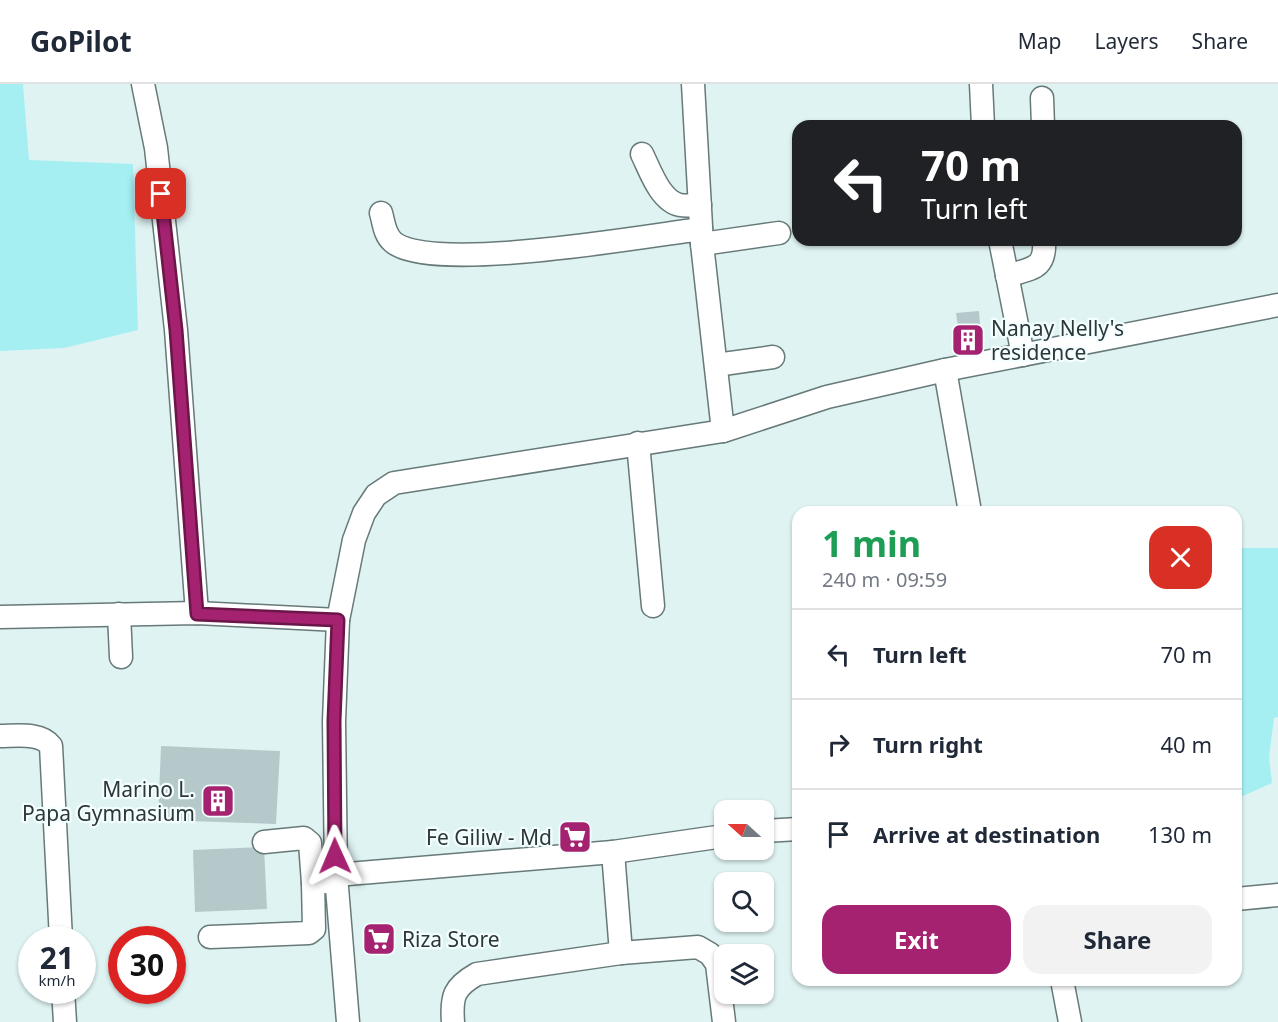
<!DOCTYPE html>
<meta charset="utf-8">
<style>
:root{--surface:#fff;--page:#f2f2f3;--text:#1f2937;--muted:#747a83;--line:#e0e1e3;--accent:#a52270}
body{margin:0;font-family:"Noto Sans",sans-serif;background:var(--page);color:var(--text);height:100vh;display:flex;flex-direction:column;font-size:22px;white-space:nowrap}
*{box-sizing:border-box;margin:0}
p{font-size:20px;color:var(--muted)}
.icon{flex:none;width:33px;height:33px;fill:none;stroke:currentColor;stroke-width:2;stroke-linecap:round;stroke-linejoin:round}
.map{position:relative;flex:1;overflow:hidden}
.sheet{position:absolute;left:792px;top:422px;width:450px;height:480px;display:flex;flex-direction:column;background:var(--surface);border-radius:18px;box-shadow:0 2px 4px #0004}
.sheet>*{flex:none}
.guide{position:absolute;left:792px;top:36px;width:450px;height:126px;border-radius:18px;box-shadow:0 2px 4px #0004;background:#202124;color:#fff;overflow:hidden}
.needle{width:39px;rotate:291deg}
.controls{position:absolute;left:714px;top:716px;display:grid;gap:12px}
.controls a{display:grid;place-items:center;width:60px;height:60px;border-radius:12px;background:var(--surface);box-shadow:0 2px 4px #0004;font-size:30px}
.speed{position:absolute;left:18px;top:842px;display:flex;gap:12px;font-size:30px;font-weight:700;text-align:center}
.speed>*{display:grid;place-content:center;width:78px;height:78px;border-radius:50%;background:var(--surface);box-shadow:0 2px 4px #0004;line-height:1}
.speed small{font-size:15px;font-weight:400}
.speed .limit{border:9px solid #d22;background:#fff;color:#111}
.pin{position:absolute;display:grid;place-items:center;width:51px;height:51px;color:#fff;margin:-26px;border-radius:12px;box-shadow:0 3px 9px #0006}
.me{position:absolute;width:66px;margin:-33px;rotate:359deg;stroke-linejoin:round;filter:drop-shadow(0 0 4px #0008)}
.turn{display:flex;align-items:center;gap:21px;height:126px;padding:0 30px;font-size:27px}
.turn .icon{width:78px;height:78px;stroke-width:2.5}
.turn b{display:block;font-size:42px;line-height:51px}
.round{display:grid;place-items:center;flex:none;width:63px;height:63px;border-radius:18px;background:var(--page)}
.head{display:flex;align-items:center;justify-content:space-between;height:102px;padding:0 30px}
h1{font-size:36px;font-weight:700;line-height:45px;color:#1e9e55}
.primary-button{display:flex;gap:12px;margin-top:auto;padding:12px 30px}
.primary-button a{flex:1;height:69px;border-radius:18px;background:var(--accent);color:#fff;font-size:24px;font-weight:700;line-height:69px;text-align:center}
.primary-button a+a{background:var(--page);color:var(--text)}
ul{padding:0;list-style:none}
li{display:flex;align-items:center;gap:18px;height:90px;padding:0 30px;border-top:2px solid var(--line)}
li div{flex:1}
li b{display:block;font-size:22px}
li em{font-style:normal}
header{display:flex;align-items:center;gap:36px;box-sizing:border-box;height:84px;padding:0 30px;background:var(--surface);border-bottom:2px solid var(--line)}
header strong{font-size:28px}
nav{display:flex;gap:33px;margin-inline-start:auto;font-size:21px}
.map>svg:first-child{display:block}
.green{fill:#a5eff3}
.building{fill:#b6c9ca}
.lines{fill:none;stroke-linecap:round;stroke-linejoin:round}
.minor-casing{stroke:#677979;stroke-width:25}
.minor{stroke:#fff;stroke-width:22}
.route-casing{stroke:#6b1649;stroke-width:15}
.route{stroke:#a52270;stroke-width:10}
.labels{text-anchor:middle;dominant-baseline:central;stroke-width:4.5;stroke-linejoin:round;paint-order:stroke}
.poi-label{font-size:21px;fill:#2f3637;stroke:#f2feff;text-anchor:start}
</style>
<header>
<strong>GoPilot</strong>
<nav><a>Map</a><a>Layers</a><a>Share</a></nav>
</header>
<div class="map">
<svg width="1278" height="938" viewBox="0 0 1278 938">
<rect width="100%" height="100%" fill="#dff3f3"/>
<g class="green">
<path d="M0 0H23L29 76 133 80 138 246 64 264 0 267Z"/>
<path d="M1236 464H1278V633L1274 634 1269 673 1272 699 1236 715Z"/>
</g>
<g class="building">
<path d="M979 227 982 269 958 272 954 243H958L956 229Z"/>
<path d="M161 662 280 667 276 740 158 736Z"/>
<path d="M264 763 267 825 195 828 193 766Z"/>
</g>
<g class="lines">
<g class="minor-casing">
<g id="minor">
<path d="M143 0 156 64 176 246 197 529"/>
<path d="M693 0 702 160 723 347"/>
<path d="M981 0 983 42"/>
<path d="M1042 14 1043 42"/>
<path d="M642 70C650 86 660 117 680 121 686 122 693 121 700 121"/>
<path d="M381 129C384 139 384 150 393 158 431 190 646 152 701 145"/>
<path d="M1000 156 1023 271"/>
<path d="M702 160 779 149"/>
<path d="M1007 192C1031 184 1046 186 1044 156"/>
<path d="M716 281 773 273"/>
<path d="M945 286 970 428"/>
<path d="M638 359 653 522"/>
<path d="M119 530 121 573"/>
<path d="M0 533 197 529 338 536"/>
<path d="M0 652C16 652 41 648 51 662L61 855"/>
<path d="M764 747 798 745"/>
<path d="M264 758 304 754 310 759 313 799 326 798"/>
<path d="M613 768 621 869"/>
<path d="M336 791 613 768 724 752"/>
<path d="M1236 815 1278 811"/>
<path d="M210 853 309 849 314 845 313 799"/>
<path d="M1062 896 1070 938"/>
<path d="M63 906 65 938"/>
<path d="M348 938 336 791 334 637 338 536 354 456 364 429 376 411 394 399 723 347 827 313 945 286 1278 221"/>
<path d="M453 938C451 912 454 903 477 890L621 869 698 863 710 870 717 880 724 938"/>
</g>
</g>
<use href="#minor" class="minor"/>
</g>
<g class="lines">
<g class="route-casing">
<path id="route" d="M161 110 176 246 197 530 338 536 334 637 335 772"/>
</g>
<use href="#route" class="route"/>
</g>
<defs>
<g id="building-square" transform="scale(1.725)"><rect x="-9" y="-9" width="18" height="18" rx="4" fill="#a52270" stroke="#f2feff"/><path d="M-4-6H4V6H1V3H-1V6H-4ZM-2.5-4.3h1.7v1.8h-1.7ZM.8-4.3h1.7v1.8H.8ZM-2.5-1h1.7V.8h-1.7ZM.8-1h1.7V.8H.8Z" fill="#fff"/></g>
<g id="supermarket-square" transform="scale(1.725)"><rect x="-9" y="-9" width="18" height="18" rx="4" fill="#a52270" stroke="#f2feff"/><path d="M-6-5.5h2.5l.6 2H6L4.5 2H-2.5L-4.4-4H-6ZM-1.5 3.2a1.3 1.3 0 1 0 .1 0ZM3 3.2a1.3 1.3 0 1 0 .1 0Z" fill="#fff"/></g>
</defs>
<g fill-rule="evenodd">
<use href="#building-square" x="968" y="256"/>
<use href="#building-square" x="218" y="717"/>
<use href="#supermarket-square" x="575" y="753"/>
<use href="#supermarket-square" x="379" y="855"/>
</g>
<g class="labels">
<g class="poi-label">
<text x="991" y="244">Nanay Nelly's<tspan x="991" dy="24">residence</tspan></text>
<text x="195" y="705" text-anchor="end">Marino L.<tspan x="195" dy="24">Papa Gymnasium</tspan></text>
<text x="552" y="753" text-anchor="end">Fe Giliw - Md</text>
<text x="402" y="855">Riza Store</text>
</g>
</g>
</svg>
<div class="controls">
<a><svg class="needle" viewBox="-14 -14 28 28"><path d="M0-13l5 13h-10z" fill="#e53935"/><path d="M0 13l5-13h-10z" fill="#747a83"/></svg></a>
<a><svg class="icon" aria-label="search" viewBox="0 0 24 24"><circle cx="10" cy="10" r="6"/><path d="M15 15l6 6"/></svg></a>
<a><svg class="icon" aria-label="layers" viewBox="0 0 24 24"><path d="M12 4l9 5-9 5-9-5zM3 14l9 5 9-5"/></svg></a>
</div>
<div class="speed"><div>21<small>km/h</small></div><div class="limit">30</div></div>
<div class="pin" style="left:161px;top:110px;background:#d93025"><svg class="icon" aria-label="arrive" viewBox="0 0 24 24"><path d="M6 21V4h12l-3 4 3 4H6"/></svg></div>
<svg class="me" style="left:335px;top:772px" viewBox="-20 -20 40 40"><path d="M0-17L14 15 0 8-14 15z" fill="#a52270" stroke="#fff" stroke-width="4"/></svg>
<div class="guide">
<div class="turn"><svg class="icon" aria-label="left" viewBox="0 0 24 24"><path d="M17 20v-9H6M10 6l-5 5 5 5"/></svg><div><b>70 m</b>Turn left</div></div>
</div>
<section class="sheet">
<div class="head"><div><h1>1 min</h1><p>240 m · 09:59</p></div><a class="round" style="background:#d93025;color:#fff"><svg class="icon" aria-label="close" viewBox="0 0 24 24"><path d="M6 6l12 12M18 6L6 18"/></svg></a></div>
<ul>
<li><svg class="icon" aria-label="left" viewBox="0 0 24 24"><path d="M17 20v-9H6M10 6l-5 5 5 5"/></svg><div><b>Turn left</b></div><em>70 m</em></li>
<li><svg class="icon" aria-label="right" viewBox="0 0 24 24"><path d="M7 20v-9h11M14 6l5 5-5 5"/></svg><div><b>Turn right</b></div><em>40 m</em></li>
<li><svg class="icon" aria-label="arrive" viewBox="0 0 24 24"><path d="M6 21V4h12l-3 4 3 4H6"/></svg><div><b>Arrive at destination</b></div><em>130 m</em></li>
</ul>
<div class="primary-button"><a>Exit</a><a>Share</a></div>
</section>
</div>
